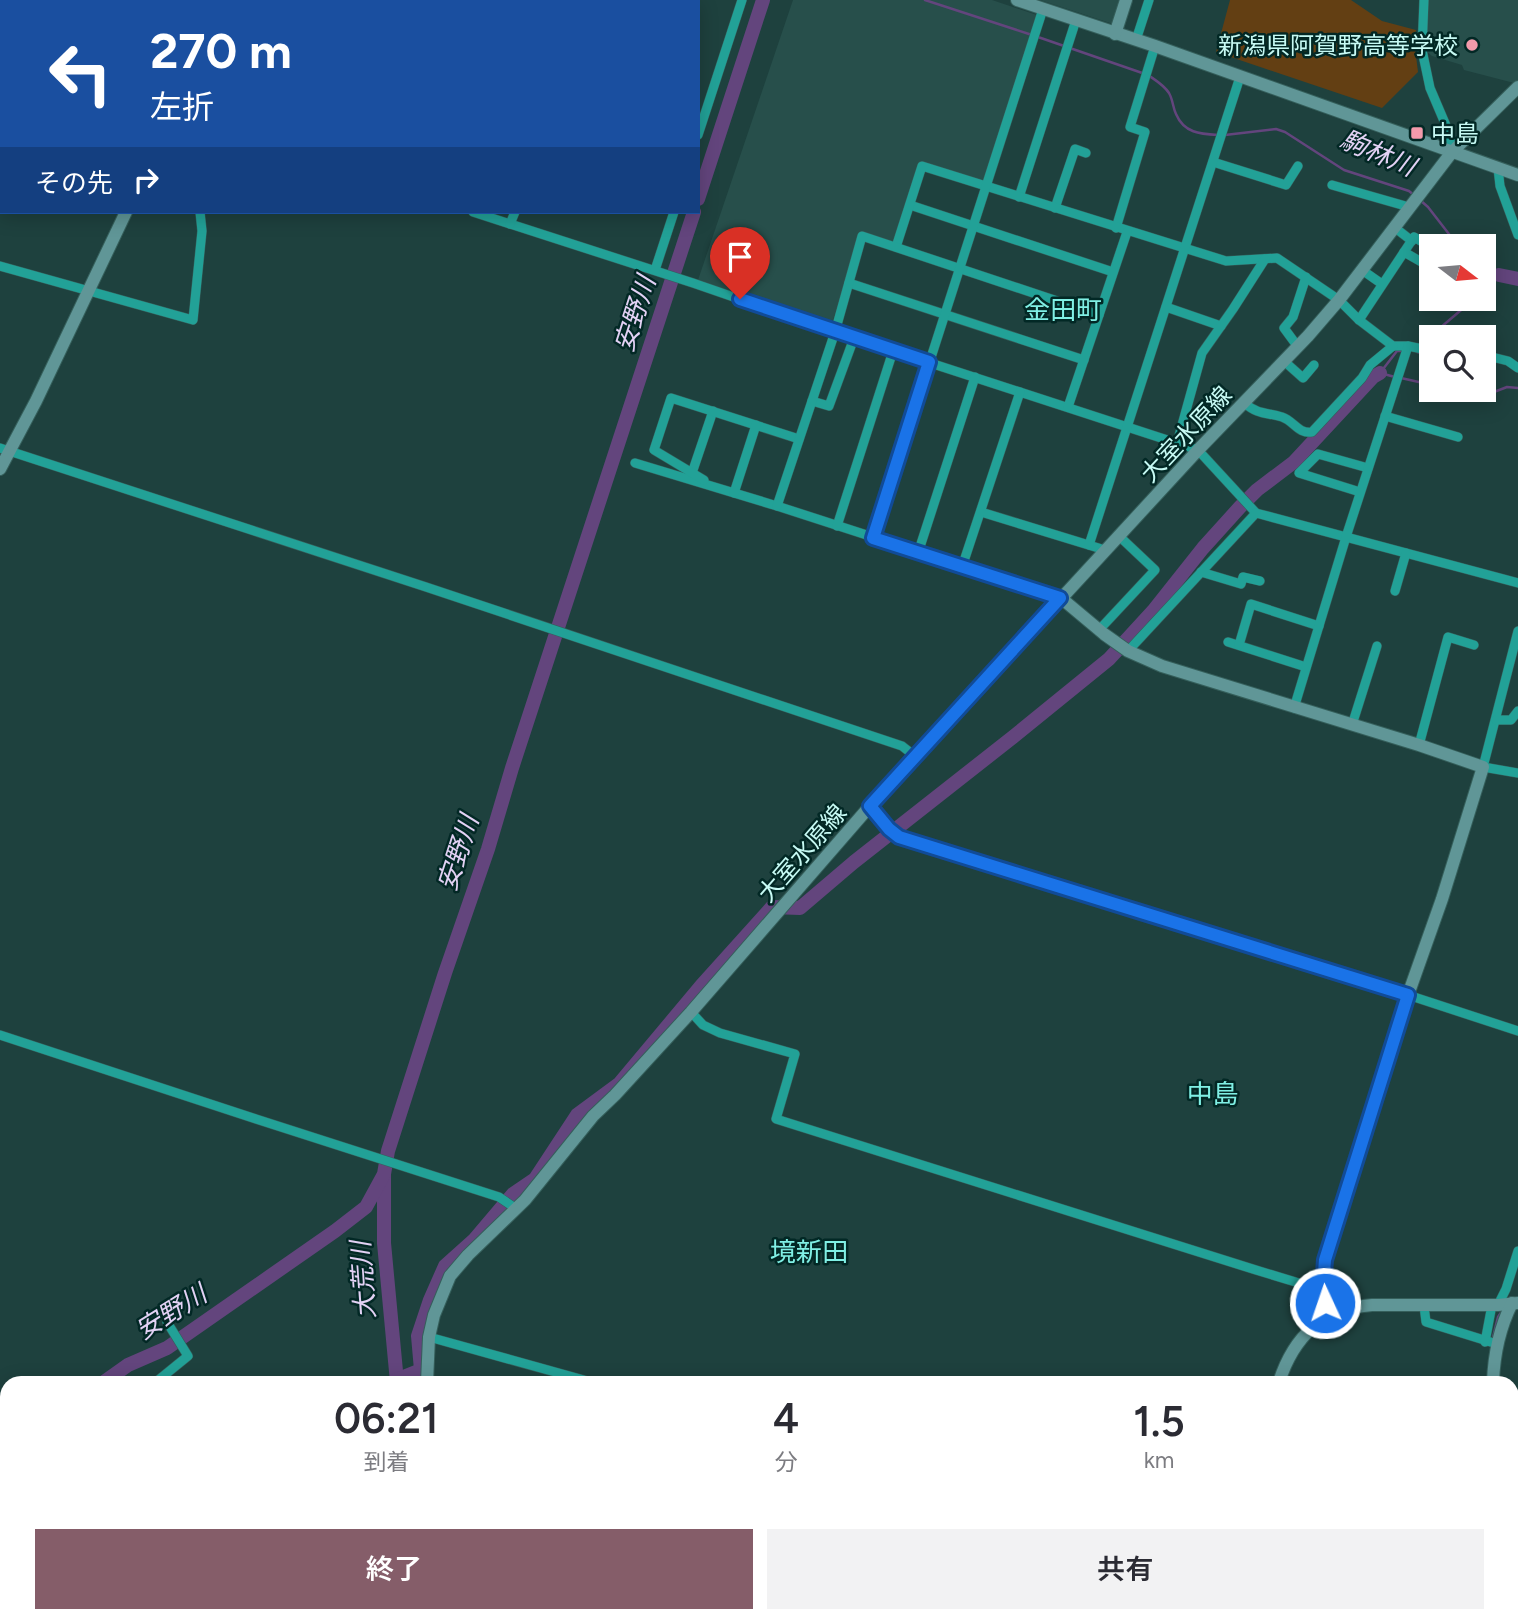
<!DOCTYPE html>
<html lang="ja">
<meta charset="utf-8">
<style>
:root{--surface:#fff;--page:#f2f2f3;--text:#2b2b33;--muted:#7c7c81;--accent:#855d69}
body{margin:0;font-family:Figtree,"Noto Sans JP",sans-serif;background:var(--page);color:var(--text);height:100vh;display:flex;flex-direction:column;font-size:26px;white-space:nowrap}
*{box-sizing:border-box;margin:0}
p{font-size:23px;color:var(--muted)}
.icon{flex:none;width:38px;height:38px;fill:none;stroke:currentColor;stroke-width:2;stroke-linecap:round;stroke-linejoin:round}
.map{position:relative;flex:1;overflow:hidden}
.drawer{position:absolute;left:0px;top:1376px;width:1519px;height:247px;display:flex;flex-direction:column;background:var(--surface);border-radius:21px 21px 0 0;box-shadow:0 4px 18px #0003}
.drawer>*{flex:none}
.top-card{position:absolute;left:0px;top:0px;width:700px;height:214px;box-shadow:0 4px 18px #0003;background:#1a4fa0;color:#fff;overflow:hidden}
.needle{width:46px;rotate:106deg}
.buttons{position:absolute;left:1419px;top:234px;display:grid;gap:14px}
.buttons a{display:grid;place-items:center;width:77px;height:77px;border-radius:0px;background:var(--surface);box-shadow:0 4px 18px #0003;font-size:35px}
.pin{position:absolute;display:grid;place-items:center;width:60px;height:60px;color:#fff;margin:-72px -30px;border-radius:50% 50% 50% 0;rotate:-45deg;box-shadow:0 0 7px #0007}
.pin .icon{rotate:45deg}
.me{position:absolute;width:77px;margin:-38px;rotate:357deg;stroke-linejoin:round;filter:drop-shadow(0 0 5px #0008)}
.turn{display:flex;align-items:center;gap:24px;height:147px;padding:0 35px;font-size:32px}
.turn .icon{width:91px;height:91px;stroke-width:2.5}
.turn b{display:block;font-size:49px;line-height:60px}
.then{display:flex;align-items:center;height:66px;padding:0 35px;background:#0003;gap:14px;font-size:26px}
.eta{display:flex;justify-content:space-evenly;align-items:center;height:119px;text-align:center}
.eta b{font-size:42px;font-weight:600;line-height:49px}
.primary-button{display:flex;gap:14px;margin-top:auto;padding:14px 35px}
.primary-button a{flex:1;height:80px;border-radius:0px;background:var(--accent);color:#fff;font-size:28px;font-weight:600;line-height:80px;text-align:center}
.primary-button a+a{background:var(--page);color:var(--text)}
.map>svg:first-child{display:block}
.built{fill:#274f4b}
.green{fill:#633f13}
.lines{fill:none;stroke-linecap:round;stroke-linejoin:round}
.stream{stroke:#63457d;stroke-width:2.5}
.river{stroke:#63457d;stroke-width:14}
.street-casing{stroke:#355f5b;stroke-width:10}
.secondary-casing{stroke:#355f5b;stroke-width:14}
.street{stroke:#22a197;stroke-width:9}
.secondary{stroke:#609697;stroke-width:12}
.route-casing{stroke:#114b97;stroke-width:18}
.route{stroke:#1a73e8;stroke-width:12}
.poi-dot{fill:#f39aab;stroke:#022825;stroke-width:2.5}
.labels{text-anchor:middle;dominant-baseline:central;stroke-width:5;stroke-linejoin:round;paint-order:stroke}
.poi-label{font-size:24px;fill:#c7faf4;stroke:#022825;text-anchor:end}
.street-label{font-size:24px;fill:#c7faf4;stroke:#022825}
.water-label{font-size:26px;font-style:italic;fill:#e3d2f5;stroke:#022825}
.neighbourhood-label{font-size:26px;fill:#80f0e5;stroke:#022825}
</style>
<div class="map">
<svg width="1518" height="1622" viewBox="0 0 1518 1622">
<rect width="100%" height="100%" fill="#1e413e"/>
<g class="built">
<path d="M793 0H992L1037 15 985 183 920 162 894 243 861 233 831 326 697 283Z"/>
<path d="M1040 0H1121L1113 24Z"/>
<path d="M1426 0H1518V84L1464 70 1462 65 1432 56 1426 51Z"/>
</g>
<path class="green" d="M1230 0H1351L1382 21 1416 30 1415 48 1418 72 1382 108 1216 52Z"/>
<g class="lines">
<g class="stream">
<path d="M925 0 1032 35"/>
<path d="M1038 37 1148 75C1155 80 1164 85 1169 93 1173 100 1173 108 1176 114 1184 133 1200 134 1218 135"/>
<path d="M1225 135 1276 129 1285 132 1344 170 1409 191 1415 196"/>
<path d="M1420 200 1428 207 1459 247"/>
<path d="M1484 261 1499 275 1484 290"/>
<path d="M1433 338 1440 328 1474 299"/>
<path d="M1417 352 1421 353 1432 339"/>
<path d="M1395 377 1380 373 1397 351H1404"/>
<path d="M1401 378 1432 385"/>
<path d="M1453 390 1481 397 1507 387 1518 388"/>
<path d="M1492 1341 1498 1317 1502 1311"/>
</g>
<g class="river">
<path d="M698 199 763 0"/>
<path d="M1499 275 1518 279"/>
<path d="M384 1175V1243L397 1382"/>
<path d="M396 1380 421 1370 418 1336 430 1300 445 1266 474 1240 513 1194 535 1179 577 1115 619 1084 701 986 772 907 800 908 854 862 1013 737 1109 659 1153 611 1203 548 1240 507 1257 490 1294 462 1373 377 1380 373"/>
<path d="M104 1382 128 1365 167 1348 335 1231 366 1207 384 1174 388 1151 445 973 488 849 512 768 694 212"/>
<path d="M0 1459 7 1453"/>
<path d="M0 1571 7 1570"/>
<path d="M421 1615 422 1622"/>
</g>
<g class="street-casing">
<g id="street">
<path d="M1424 0 1422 50 1430 88 1450 135 1452 152"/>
<path d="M39 2 40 0"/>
<path d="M651 2V0"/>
<path d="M1136 40 1149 0"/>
<path d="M0 122 2 116"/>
<path d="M0 130H2"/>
<path d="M698 135 742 0"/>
<path d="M1213 162 1286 185 1298 166"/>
<path d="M1498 168 1500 186 1518 235"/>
<path d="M1332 185 1409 207"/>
<path d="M1019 197 1076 20"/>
<path d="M910 205 1113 272"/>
<path d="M1055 208 1075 149 1086 153"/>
<path d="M473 212 693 283 835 332 1198 450 1256 513 1518 583"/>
<path d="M510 224 515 212"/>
<path d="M1394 227 1412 241"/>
<path d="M1116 228 1145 132 1130 127 1155 46"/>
<path d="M896 247 922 166 1226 261 1277 258 1339 300 1359 320 1393 346H1408L1432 351"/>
<path d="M1404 252 1432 268"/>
<path d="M0 266 193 320 202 231 200 212"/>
<path d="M655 270 674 212"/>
<path d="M1362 270 1382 284"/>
<path d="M849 283 1084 360"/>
<path d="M1166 307 1221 326"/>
<path d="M1359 320 1414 237 1431 247"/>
<path d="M1298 347 1284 328 1293 317 1306 277"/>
<path d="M1484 355 1508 361 1518 368"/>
<path d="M1284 361 1303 378 1314 365"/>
<path d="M812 401 829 406 854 338"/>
<path d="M1244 403C1259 415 1265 412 1282 417 1294 421 1298 434 1312 432L1362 378 1370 365 1393 346"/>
<path d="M1068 407 1127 232"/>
<path d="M1385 416 1458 437"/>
<path d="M1177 443 1202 353 1233 309 1265 259"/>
<path d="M0 448 426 587 902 746 916 757"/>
<path d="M635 463 777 506 1061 598"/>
<path d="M692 473 713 411"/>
<path d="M704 480 654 450 671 398 799 439"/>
<path d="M1360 492 1299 473 1318 454 1368 468"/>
<path d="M734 493 756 425"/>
<path d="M777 506 835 332 862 236 1099 315"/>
<path d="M981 512 1105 550"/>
<path d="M837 526 893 351"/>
<path d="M873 538 1043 9"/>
<path d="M1089 545 1240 77"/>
<path d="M918 553 975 377"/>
<path d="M962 567 1020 392"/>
<path d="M1201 572 1241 584 1243 577 1260 581"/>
<path d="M1395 591 1406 553"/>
<path d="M1099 630 1155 570 1119 536"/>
<path d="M1518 631 1483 767 1518 773"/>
<path d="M1228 642 1306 667"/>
<path d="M1239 645 1251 604 1319 626"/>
<path d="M1128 651 1256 513"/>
<path d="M1294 708 1346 537 1408 346"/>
<path d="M1496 720H1511L1518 711"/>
<path d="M1352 725 1377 646"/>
<path d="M1419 745 1448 637 1474 645"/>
<path d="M870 806 889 829 899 837 1408 995 1518 1031"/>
<path d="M691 1012 703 1025 720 1033 795 1054 776 1119 1256 1270 1312 1287 1323 1286"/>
<path d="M0 1035 256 1119 499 1197 515 1208"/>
<path d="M1498 1305 1506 1289 1518 1251"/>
<path d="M1424 1306 1426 1322 1497 1344"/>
<path d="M429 1337 591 1382"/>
<path d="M1485 1342 1492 1305"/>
<path d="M156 1382 188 1356 167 1322"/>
<path d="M33 1615 34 1622"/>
<path d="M1331 1615 1353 1622"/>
<path d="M239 1622 240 1615"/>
</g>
</g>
<g class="secondary-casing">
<g id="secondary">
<path d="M1017 0 1155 46 1518 175"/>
<path d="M227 2 228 0"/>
<path d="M1115 34 1126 0"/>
<path d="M0 469 36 401 126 212"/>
<path d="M1061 598 1104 634 1128 651 1162 666 1419 745 1483 767 1442 899 1408 995 1325 1260C1322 1280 1322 1296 1331 1314"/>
<path d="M427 1382 429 1337 434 1315 450 1276 468 1255 525 1200 593 1116 615 1095 691 1012 870 806 1198 450 1308 336 1339 300 1452 152 1518 87"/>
<path d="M1279 1382C1294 1336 1322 1309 1372 1305H1498L1518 1303"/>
<path d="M1493 1382C1494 1354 1499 1329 1512 1303"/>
<path d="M1512 1492 1518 1483"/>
<path d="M0 1579 7 1577"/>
<path d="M1204 1622 1206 1615"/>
<path d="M1447 1622 1451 1615"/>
</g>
</g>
<use href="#street" class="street"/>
<use href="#secondary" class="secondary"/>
</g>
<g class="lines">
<g class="route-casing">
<path id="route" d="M740 299 929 362 873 538 1060 598 870 806 889 829 899 837 1408 995 1325 1260 1323 1286 1325 1303"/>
</g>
<use href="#route" class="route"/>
</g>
<g class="poi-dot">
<circle cx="1472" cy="45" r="7"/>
<rect x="1410" y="126" width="14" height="14" rx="3.5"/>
</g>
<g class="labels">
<g class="poi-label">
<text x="1458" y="45">新潟県阿賀野高等学校</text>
<text x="1431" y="133" text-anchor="start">中島</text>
</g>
<g class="street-label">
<text transform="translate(1186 434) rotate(-47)">大室水原線</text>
<text transform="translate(802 853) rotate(-49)">大室水原線</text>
</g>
<g class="water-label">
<text transform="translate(1378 153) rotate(23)">駒林川</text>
<text transform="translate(635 314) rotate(-72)">安野川</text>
<text transform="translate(458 853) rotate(-72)">安野川</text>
<text transform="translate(363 1280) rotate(-94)">大荒川</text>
<text transform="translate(171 1312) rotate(-32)">安野川</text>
</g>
<g class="neighbourhood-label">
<text x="1063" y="310">金田町</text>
<text x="1213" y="1094">中島</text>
<text x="809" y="1252">境新田</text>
</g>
</g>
</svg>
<div class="buttons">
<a><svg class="needle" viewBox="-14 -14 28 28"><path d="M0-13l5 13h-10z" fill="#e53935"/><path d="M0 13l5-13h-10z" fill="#7c7c81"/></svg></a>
<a><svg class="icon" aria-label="search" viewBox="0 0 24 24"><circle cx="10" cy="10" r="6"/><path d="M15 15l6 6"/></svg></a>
</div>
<div class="pin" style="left:740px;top:299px;background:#d93025"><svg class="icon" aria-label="arrive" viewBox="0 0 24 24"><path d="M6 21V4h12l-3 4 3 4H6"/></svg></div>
<svg class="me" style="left:1325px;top:1303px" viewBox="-20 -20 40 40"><circle r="17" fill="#1a73e8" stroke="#fff" stroke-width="3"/><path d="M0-11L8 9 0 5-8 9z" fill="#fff"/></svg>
<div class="top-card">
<div class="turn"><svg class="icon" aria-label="left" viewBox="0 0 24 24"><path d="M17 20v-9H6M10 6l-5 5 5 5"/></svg><div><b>270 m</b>左折</div></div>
<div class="then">その先<svg class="icon" aria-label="right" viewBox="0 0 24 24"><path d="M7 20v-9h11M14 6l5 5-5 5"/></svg></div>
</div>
<section class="drawer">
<div class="eta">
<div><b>06:21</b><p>到着</p></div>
<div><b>4</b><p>分</p></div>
<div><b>1.5</b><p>km</p></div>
</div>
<div class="primary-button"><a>終了</a><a>共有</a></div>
</section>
</div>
